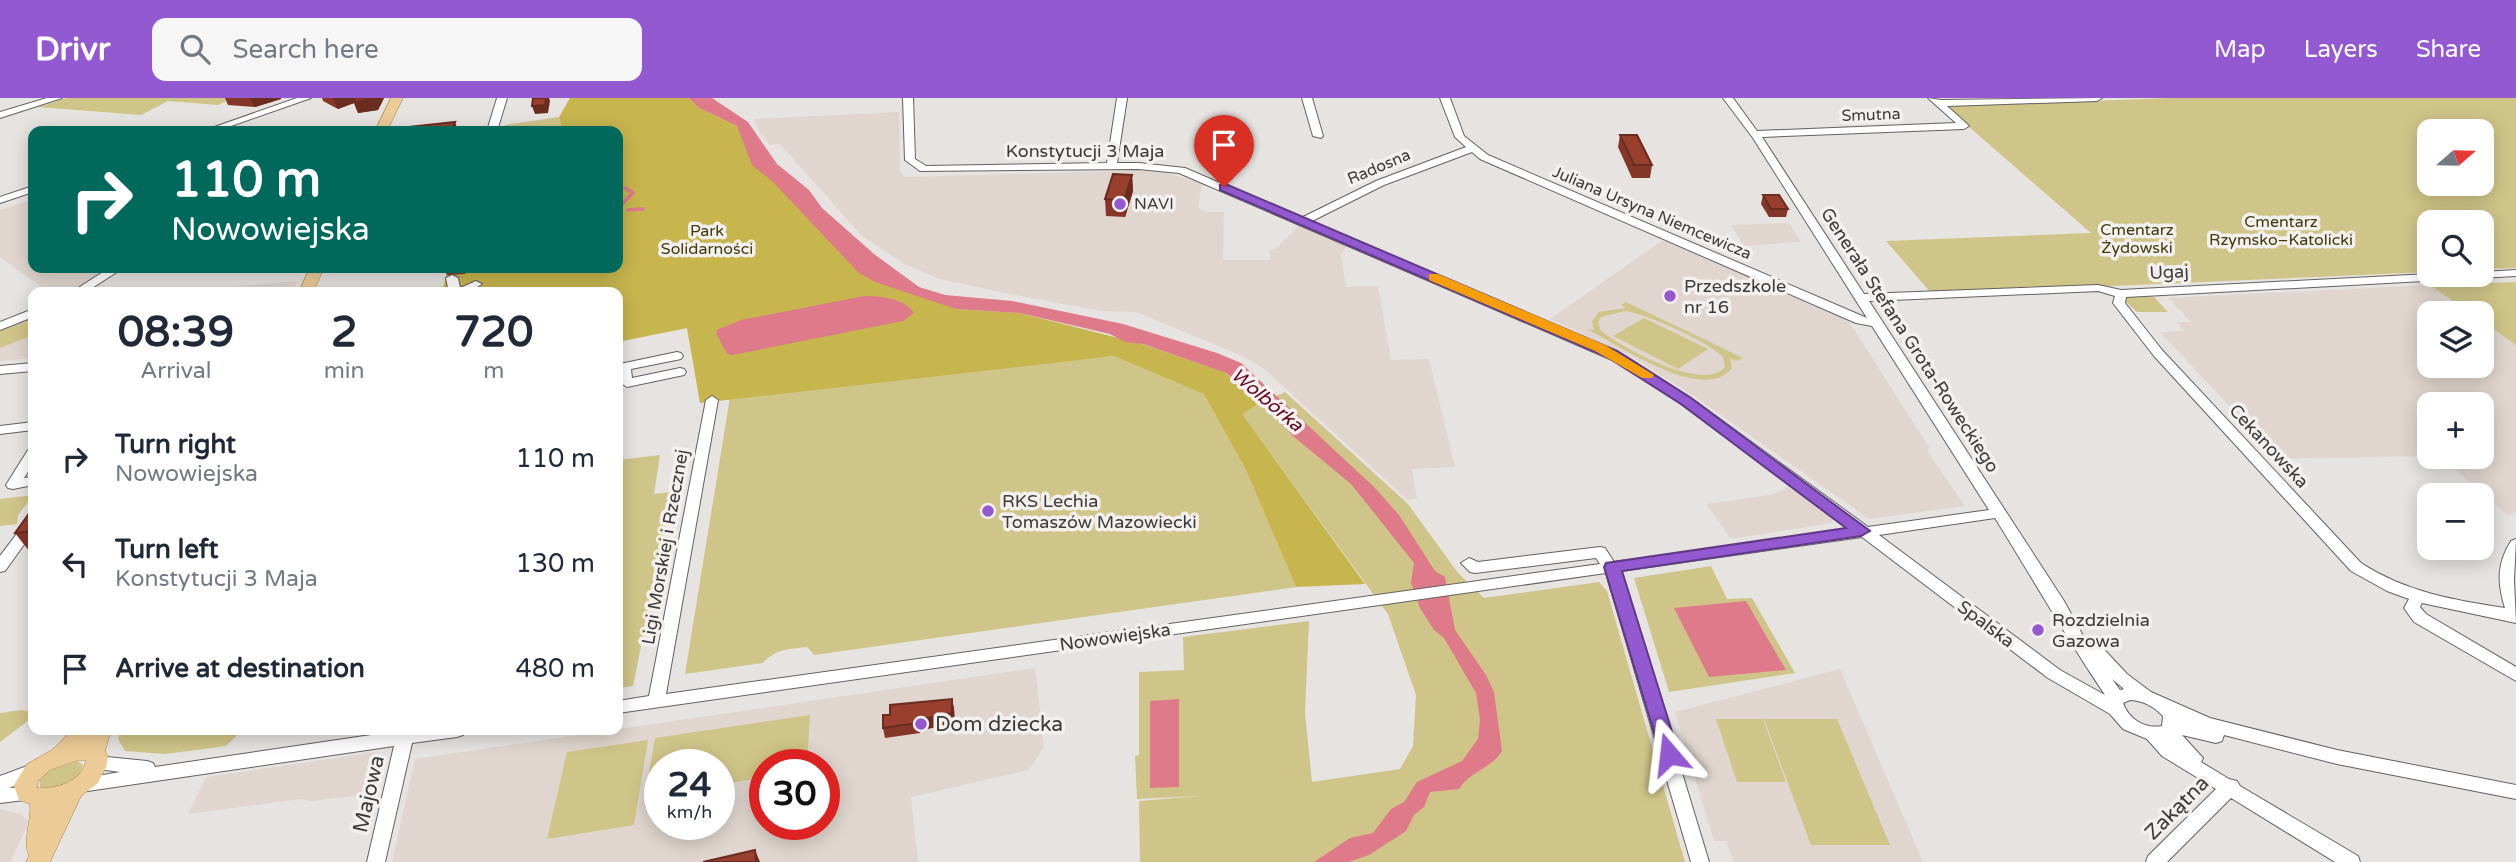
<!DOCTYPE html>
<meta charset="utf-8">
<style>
:root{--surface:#fff;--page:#f6f6f7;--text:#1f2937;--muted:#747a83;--accent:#9359d0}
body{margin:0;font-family:"Varela Round",sans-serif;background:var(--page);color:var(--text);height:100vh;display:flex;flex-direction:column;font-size:26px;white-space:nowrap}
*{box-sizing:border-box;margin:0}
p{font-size:23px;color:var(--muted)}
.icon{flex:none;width:38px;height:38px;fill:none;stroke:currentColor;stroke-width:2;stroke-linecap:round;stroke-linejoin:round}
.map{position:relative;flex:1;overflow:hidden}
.panel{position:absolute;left:28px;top:189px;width:595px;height:448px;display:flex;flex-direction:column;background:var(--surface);border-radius:14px;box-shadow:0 4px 18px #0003}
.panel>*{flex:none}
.guide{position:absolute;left:28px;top:28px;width:595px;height:147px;border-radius:14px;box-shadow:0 4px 18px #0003;background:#00695c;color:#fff;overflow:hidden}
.needle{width:46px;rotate:70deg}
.tools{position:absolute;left:2417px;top:21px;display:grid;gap:14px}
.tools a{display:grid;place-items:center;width:77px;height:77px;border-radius:14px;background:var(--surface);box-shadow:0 4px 18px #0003;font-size:35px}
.speed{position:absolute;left:644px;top:651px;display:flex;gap:14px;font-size:35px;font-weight:700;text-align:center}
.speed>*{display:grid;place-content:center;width:91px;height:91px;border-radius:50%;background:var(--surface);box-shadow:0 4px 18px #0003;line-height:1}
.speed small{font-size:18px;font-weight:400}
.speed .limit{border:10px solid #d22;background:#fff;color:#111}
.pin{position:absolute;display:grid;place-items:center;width:60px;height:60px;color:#fff;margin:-72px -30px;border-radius:50% 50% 50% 0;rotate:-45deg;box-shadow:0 0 7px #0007}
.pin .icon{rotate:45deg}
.me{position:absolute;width:77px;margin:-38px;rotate:343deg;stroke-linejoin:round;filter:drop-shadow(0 0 5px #0008)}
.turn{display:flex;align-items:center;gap:24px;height:147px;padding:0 28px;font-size:32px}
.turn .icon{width:91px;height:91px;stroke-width:2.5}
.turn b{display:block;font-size:49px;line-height:60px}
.eta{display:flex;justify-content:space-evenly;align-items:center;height:119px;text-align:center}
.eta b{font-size:42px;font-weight:700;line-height:49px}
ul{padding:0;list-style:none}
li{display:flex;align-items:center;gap:21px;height:105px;padding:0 28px}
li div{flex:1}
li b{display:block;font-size:26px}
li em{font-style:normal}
header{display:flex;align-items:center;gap:42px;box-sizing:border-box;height:98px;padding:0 35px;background:var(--accent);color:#fff}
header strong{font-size:33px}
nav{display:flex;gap:38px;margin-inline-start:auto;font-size:24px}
.search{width:490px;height:63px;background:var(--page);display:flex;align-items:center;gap:18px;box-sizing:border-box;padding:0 24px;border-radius:14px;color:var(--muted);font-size:26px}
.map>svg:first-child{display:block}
.built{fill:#e0d6cf;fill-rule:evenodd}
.green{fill:#d0c588;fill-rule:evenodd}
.forest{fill:#c7b54e}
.water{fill:#de7a8a}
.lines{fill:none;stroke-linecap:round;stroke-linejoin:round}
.stream{stroke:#de7a8a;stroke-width:3.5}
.minor-casing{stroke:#646160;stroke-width:2}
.major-casing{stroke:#a68249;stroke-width:1}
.minor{fill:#fff;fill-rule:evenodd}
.major{fill:#eccb97;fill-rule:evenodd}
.wall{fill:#843628}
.shaded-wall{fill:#6b2c20}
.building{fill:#993f2e;stroke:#6b2c20;stroke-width:2}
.route{fill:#9359d0;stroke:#603a87;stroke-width:2}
.slow{fill:#f59e0b}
.poi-dot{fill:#9359d0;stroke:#f3f0ee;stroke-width:2.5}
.labels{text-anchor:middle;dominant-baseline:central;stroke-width:7;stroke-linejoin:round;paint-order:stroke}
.far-street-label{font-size:16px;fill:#3c3b3a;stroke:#f3f0ee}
.far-poi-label{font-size:16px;fill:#3c3b3a;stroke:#f3f0ee;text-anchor:start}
.far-park-label{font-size:16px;fill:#40390c;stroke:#f3f0ee}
.street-label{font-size:18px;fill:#3c3b3a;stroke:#f3f0ee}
.poi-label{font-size:18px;fill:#3c3b3a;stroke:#f3f0ee;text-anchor:start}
.water-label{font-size:19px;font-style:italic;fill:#630625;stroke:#f3f0ee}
.near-poi-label{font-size:21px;fill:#3c3b3a;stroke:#f3f0ee;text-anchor:start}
.near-street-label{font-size:21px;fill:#3c3b3a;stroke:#f3f0ee}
</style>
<header>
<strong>Drivr</strong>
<div class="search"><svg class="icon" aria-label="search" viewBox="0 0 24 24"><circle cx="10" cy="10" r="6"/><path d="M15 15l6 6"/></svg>Search here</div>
<nav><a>Map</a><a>Layers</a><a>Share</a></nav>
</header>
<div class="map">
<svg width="2516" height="764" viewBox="0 0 2516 764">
<rect width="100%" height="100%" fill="#e6e3e1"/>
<g class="built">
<path d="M899 14 900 73 905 79 1155 72 1202 85 1198 110 1206 114H1224L1223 162H1270V151H1276L1299 127 1346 148 1341 157 1346 189 1378 188 1391 262 1429 261 1455 369 1412 371 1417 401 1408 402 1263 270 1242 258 1136 214 1101 213 1000 194 940 181 904 166 860 136 780 46 770 47 759 33 754 21Z"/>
<path d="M27 103 33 107V170H110L71 194H48L0 159V112Z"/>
<path d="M1789 125 1801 144 1744 148 1731 127Z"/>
<path d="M1663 142 1848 222 1929 349 1928 354 1965 408 1869 421 1701 303 1634 260 1550 221Z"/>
<path d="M298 183 292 194H148H169Z"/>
<path d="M2430 187 2470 215H2429V268H2482V223L2516 247V414L2508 418 2441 359H2482V306H2429V358L2279 361 2275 351 2267 348 2160 234 2183 233 2177 224H2191L2168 200Z"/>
<path d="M33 219V260L0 263V232Z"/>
<path d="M1790 388 1833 419 1832 425 1731 441 1706 406 1770 397Z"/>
<path d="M1035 570 1044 649 1029 672 911 699 918 764H392L415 661ZM660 667H719V726H660ZM765 667H824V726H765Z"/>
<path d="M1840 571 1923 764H1734L1726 743H1714L1675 614Z"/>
<path d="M376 654 386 658 376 696 310 703 300 701 188 716 206 679Z"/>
<path d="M0 711 21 716 29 724 10 764H0Z"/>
</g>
<g class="green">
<path d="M67 0H233L218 7 168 3 141 17 38 9Z"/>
<path d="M2173 0H2516V170L2482 171V124H2429V174L1932 196 1886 143 2091 135 1945 8ZM2429 33H2482V86H2429Z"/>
<path d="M559 19 563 33H503L505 27Z"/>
<path d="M2516 184V247L2482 223V215H2470L2430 187Z"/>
<path d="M2129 197 2154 199 2168 214H2137L2124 202Z"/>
<path d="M1626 204 1743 260 1737 263 1730 260 1732 270C1704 307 1617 246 1587 231L1594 232 1592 223 1599 214 1626 210 1621 207ZM1625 213C1647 216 1707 243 1723 259L1725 269C1703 295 1623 250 1601 233L1598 224 1601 219Z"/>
<path d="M1644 220 1708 251 1678 271 1613 238Z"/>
<path d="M33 221V237L0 250V233Z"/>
<path d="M1114 258 1204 295 1246 372 1296 489 814 557 807 549C789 551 775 551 763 565L685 576 730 299Z"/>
<path d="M1285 294 1408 406 1458 475 1484 500 1599 484 1607 493 1685 764H1140L1139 703 1200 698 1137 701 1135 658 1139 657V574L1184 572 1183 539 1309 523 1305 615 1312 684 1400 671 1413 648 1416 597 1388 516 1241 315Z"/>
<path d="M660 357 654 396 672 394 633 588 618 590V362Z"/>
<path d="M33 397 18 417 17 426 0 428V401Z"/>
<path d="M1711 468 1727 501 1752 500 1795 575 1669 594 1634 480Z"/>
<path d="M21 612 33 614V619L0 644V615Z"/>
<path d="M810 617 807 667H765V679L719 687V667H660V696L645 698 655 640Z"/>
<path d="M1716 621H1763L1786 684H1737Z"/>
<path d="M1764 621H1837L1890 747H1811Z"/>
<path d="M120 632H243L226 648 165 656 125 653 118 641Z"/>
<path d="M648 642 634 727 547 741 567 654Z"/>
<path d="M76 662 83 667C79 684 56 695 40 689L39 681 48 671Z"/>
</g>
<path class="forest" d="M570 0H689L699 10 737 28 848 163 956 211 1020 215 1142 246 1224 274 1262 304 1242 316 1365 486 1296 489 1246 372 1204 296 1114 258 700 305 687 230 618 244V194H442L448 170H618V33H563L559 19Z"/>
<g class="water">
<path d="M689 0H712L748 24 777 66 809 92 822 110 874 156 919 189 945 197 1012 203 1123 226 1217 255 1241 265 1375 390 1399 417 1435 473 1445 479 1455 532 1486 577 1494 594 1502 653C1492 670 1469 674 1459 691L1430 694 1424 709 1414 717 1406 733 1369 757 1349 764H1314L1350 740 1373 735 1391 711 1404 704 1417 684 1462 663 1478 641 1480 622 1476 595 1444 540 1434 532 1420 510 1411 485 1414 465 1351 386 1293 338 1258 301 1226 275 1143 246 1125 244 1110 236 1020 215 956 211 875 184 858 174 773 84 752 67 737 28 699 10Z"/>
<path d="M864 198C880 198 904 200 914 215L903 223 732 257 727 256 716 235 717 232 741 222Z"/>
<path d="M1746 503 1786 572 1709 579 1674 510Z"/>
<path d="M1179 601V689L1150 690V603Z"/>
</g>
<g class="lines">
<g class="stream">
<path d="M618 110 633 95 625 90"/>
<path d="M628 112 643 111"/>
</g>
<g class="minor-casing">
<g id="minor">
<path d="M47 0H62L0 20V14Z"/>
<path d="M297 0H311L217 33H203Z"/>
<path d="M497 0H507L497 33H487Z"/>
<path d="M903 0H913L915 61 926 68 1107 65 1117 0H1127L1117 65H1139L1185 70 1301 120 1376 83 1466 49 1455 39 1440 0H1450L1464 38 1488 57 1867 220 1753 40 1723 0H1733L1757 33 1956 25 1928 0 1941 2 2102 0 2097 3 1947 8 1967 26 1969 28 1964 31 1762 39 1864 196 2098 187 2121 192 2429 176 2482 177V174L2516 172V178L2126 199 2125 205 2162 252 2361 465C2406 494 2453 502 2505 510 2497 485 2497 465 2511 443L2516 441 2514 482 2516 525 2422 505 2420 509 2426 516 2516 569V583L2414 524 2404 510 2409 501 2387 493 2351 473 2154 258 2113 205 2115 198 2098 193 1869 203 2064 503 2087 545H2098L2127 576 2151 594 2210 620 2337 652 2516 687V701L2337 666 2224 637 2222 643 2216 645 2182 637 2203 660 2201 664 2229 681 2237 683 2240 688 2358 758 2360 764H2335L2231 700 2167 764H2146L2148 758 2216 691 2162 658 2147 641 2123 631 2110 616 2048 580 1862 439 1621 473 1709 764H1691L1606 475 618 615V603L649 598 706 302 712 298 718 302 666 596 1600 466 1596 460 1475 475 1470 474 1461 465 1469 460 1478 464 1600 449 1605 450 1614 464 1852 431 1681 306 1619 265 1179 75 1139 71 920 73 905 62ZM1472 54 1480 61 1856 225 1872 228 1989 412 1868 429 1691 300 1627 259 1310 124 1384 87ZM1995 420C2032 479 2066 540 2105 597L2060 572 1879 437ZM2112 581 2124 591 2120 592ZM2130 602C2144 603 2153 608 2163 618L2162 628C2146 631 2129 622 2123 605Z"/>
<path d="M1302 0H1312L1323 38 1321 40 1313 38Z"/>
<path d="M33 88V94L0 105V99Z"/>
<path d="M109 170H123L86 194H72Z"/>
<path d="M452 177 458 180 460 190 476 183 482 186 469 194H449L446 180Z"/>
<path d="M33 211V219L0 232V224Z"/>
<path d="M677 254 681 255 683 258 681 261 631 271 632 280 680 270 684 271 686 274 684 277 627 289 621 285 618 269 620 266Z"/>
<path d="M33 265V273L0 276V268Z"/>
<path d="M33 324V332L0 336V328Z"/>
<path d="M33 351V366L24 380 33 379V387L13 391 8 390 6 387 28 352Z"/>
<path d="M33 419V434L5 473 0 474V458L28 421Z"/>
<path d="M405 632H466L463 637 457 639 412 645 385 764H367L394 648 81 694 75 692 72 687 75 682 120 674 91 670 88 665 91 660 97 658 147 663 153 665 155 669Z"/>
<path d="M35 665 41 667 44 672 41 677 9 690 27 689 33 691 36 696 33 701 0 705V678Z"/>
</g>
</g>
<g class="major-casing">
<g id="major">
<path d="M391 0H403L387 33H375Z"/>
<path d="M310 170H324L313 194H299Z"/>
<path d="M73 632H111L105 653 108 659 106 669 98 685 81 698 50 764H26L29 758C22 744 32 722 30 706L19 702 14 687 27 666 52 652ZM79 662H86C82 684 56 691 37 690L38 683 50 672Z"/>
</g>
</g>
<use href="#minor" class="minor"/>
<use href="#major" class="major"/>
</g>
<g class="wall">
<path d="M225 0H281V1L255 9 228 7Z"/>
<path d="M322 0H384L378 12 358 15 354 5 338 11 323 3Z"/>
<path d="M1620 37 1652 67 1650 80H1632L1618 49Z"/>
<path d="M1132 77 1133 93 1125 119 1106 118 1105 101Z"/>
<path d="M1763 97 1788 111 1786 119H1769L1761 106Z"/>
<path d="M444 170H468L465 176 447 177Z"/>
<path d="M33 410V454H30L15 435Z"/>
<path d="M952 601 954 611 955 626 920 632V635L885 640 883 630 890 617Z"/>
</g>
<g class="shaded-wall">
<path d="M250 0H281V1L255 9Z"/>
<path d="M333 0H384L378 12 358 15 354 5 338 11Z"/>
<path d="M546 0H549L550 3 548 15 535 16 532 8Z"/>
<path d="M455 24 458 33H451Z"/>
<path d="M1132 77 1133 93 1125 119 1124 102Z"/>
<path d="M336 170H353L337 172Z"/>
<path d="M463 170H468L465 176Z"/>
<path d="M952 601 954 611 955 626 920 632V635L917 622Z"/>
<path d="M755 752 760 764H756Z"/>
</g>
<g class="building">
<path d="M355 0H375L374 1 353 4Z"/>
<path d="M533 0H546L545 7 532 8Z"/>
<path d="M455 24 451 33H398L400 30Z"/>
<path d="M1620 37H1637L1652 67H1634Z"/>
<path d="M1113 76 1132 77 1124 102 1105 101Z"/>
<path d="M1763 97H1779L1788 111H1771Z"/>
<path d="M33 410V433L15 435Z"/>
<path d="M952 601V615L917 622V625L883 630V617H890V607Z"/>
<path d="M755 752 756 764H703Z"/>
</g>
<path class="route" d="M1220 87H1228L1617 253 1691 300 1870 433 1861 438 1622 473 1679 656 1676 661H1662L1604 469 1606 465 1846 430 1681 306 1607 259 1220 92Z"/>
<path class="slow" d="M1429 176H1438L1605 247 1654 277 1652 280H1642L1595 253 1429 182Z"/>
<g class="poi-dot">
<circle cx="1120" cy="106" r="7"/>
<circle cx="1670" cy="198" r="7"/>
<circle cx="988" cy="413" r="7"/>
<circle cx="2038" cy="532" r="7"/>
<circle cx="921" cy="626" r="7"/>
</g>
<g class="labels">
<g class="far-street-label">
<text transform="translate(1871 17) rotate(-2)">Smutna</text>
<text transform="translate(1379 69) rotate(-23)">Radosna</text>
<text transform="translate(1652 115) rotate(23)">Juliana Ursyna Niemcewicza</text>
</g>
<g class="far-poi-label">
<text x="1134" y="106">NAVI</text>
</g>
<g class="far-park-label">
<text x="2281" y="124">Cmentarz<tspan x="2281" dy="18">Rzymsko–Katolicki</tspan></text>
<text x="2137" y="132">Cmentarz<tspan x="2137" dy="18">Żydowski</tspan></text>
<text x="707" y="133">Park<tspan x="707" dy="18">Solidarności</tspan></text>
</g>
<g class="street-label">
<text x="1085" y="53">Konstytucji 3 Maja</text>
<text transform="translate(2169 174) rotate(-3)">Ugaj</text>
<text transform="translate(1910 242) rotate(57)">Generała Stefana Grota-Roweckiego</text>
<text transform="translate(2269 348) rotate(47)">Cekanowska</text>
<text transform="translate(665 449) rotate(-80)">Ligi Morskiej i Rzecznej</text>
<text transform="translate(1986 526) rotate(37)">Spalska</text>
<text transform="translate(1115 539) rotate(-8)">Nowowiejska</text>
</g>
<g class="poi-label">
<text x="1684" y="188">Przedszkole<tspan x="1684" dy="21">nr 16</tspan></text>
<text x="1002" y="403">RKS Lechia<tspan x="1002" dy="21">Tomaszów Mazowiecki</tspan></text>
<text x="2052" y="522">Rozdzielnia<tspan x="2052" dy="21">Gazowa</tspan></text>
</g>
<g class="water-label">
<text transform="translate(1267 302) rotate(40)">Wolbórka</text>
</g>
<g class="near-poi-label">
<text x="935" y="626">Dom dziecka</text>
</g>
<g class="near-street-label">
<text transform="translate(369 696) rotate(-77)">Majowa</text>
<text transform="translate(2177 710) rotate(-45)">Zakątna</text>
</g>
</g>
</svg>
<div class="tools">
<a><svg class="needle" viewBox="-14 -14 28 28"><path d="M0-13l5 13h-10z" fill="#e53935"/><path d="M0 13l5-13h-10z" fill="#747a83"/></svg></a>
<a><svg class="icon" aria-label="search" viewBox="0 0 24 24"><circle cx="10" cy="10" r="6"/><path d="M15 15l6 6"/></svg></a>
<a><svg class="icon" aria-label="layers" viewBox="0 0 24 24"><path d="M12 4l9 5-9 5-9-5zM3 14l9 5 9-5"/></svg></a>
<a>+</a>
<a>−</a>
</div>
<div class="speed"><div>24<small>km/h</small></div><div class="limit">30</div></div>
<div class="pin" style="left:1224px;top:89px;background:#d93025"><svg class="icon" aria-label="arrive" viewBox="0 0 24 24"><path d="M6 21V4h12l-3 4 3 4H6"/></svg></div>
<svg class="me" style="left:1669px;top:656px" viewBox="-20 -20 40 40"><path d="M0-17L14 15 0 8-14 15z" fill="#9359d0" stroke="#fff" stroke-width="4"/></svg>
<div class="guide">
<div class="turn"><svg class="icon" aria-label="right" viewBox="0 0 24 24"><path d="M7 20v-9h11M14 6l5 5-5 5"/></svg><div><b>110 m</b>Nowowiejska</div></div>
</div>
<section class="panel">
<div class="eta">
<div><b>08:39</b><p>Arrival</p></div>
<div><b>2</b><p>min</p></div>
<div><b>720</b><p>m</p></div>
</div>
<ul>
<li><svg class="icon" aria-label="right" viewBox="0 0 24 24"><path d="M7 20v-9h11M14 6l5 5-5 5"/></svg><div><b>Turn right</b><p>Nowowiejska</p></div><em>110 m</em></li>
<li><svg class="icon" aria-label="left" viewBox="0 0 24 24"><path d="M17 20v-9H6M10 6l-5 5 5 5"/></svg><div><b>Turn left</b><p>Konstytucji 3 Maja</p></div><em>130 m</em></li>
<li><svg class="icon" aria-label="arrive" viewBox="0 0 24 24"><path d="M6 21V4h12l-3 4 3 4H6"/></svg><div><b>Arrive at destination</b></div><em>480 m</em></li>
</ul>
</section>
</div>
